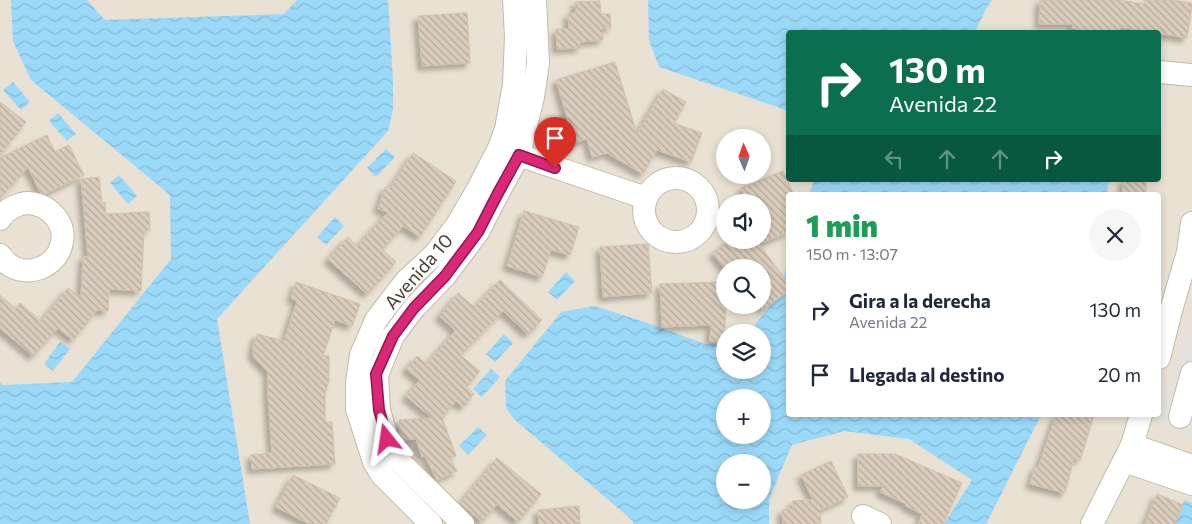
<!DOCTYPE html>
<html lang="es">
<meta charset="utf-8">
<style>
:root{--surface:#fff;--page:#f6f6f7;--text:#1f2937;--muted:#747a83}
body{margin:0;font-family:Commissioner,sans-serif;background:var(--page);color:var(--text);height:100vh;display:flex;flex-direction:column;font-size:19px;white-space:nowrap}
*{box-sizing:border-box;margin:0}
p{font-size:16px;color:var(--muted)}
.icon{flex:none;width:28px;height:28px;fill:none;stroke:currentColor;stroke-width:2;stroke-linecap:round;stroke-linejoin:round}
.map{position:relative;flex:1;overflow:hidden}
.sheet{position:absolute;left:786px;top:192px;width:375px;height:225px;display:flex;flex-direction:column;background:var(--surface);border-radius:5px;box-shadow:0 2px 8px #0003}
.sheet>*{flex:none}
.banner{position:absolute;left:786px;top:30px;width:375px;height:152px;border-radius:5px;box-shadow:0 2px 8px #0003;background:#0b6e4f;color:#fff;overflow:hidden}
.needle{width:32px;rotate:358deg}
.buttons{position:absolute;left:716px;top:129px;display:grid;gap:10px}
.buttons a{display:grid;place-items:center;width:55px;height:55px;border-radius:50%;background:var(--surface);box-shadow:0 2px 8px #0003;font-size:25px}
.pin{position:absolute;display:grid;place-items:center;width:42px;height:42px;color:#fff;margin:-51px -21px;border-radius:50% 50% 50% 0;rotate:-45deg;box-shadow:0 0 5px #0007}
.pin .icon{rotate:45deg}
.me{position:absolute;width:55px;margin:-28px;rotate:345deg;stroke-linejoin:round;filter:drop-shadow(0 0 4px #0008)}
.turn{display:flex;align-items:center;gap:18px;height:105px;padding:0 20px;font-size:22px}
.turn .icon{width:65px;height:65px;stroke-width:2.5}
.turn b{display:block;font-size:35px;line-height:42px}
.lanes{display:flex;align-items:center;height:48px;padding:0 20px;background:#0003;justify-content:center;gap:25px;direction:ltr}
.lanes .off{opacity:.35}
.round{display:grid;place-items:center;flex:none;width:52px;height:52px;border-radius:26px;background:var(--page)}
.head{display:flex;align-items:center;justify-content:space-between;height:85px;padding:0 20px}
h1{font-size:30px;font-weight:800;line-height:38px;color:#1e9e55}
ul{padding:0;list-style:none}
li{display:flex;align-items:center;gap:15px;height:65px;padding:0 20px}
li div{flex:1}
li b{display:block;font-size:19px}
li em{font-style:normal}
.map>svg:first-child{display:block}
.residential{fill:#e9e1d3;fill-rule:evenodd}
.parking{fill:#e5e2de}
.water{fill:url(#water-waves);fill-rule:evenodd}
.building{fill:url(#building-back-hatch);stroke:#d3c1ac;filter:url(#shadow)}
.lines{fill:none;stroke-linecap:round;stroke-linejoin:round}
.minor-casing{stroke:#c4b9aa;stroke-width:24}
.minor{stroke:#fff;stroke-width:22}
.route-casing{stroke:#8e194d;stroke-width:12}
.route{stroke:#db2777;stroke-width:9}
.labels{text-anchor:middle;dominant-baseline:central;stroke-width:4;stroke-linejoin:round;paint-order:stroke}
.street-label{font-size:19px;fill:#483f34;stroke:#fff}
</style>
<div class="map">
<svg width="1192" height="524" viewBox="0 0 1192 524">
<defs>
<pattern id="water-waves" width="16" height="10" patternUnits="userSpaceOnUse" patternTransform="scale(1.25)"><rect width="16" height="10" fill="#9bd9f8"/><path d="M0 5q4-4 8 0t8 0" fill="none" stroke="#87bbd5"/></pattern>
<pattern id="building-back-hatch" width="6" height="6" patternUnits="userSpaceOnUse" patternTransform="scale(1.25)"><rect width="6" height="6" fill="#dacdbd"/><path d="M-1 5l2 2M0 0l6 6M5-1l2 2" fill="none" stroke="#b3a89a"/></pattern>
<filter id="shadow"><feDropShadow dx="-4.5" dy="4.5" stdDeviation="2.5" flood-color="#0004"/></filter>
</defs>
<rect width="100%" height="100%" fill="#f5efe6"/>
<path class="residential" d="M0 0H1192V524H0ZM789 32H1159V180H789ZM725 138H762V175H725ZM789 195H1159V415H789ZM725 202H762V240H725ZM725 268H762V305H725ZM725 332H762V370H725ZM725 398H762V435H725ZM725 462H762V500H725Z"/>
<path class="parking" d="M1192 314V437L1155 424Z"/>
<g class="water">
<path d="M11 0H87L105 20 284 14 297 0H388L393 80V109L388 131 217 319 250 524H0V382L3 385 72 382 171 259 170 195 31 80 13 41Z"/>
<path d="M648 0H992L986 9 975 32H789V111L659 67 649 40Z"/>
<path d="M13 82 30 102 21 110 3 90Z"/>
<path d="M58 113 76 134 67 141 49 121Z"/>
<path d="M386 149 395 157 376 177 367 168Z"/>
<path d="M119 175 137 196 128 204 110 183Z"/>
<path d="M814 180H1109L1107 195H809Z"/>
<path d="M335 217 344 226 326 245 317 237Z"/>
<path d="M789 258V415H1041L986 524H944L972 480 909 439 844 431 792 445 769 499V524H633V521L514 419 506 408 505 381 561 312 594 306 639 320 705 344H725V370H762V332H749L778 296ZM725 398H762V435H725ZM725 462H762V500H725Z"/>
<path d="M566 272 575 281 557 300 548 292Z"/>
<path d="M504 334 513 343 495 362 486 354Z"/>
<path d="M60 342 70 349 53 371 44 364Z"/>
<path d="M491 369 500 377 482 397 473 389Z"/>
<path d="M478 427 487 435 468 455 459 446Z"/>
<path d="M1184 500 1192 503V524H1173Z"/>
</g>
<g class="building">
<path d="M1040 0H1120L1144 4 1145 0H1172L1192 3V6L1187 38 1120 27V32H1104L1072 28 1073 24H1039Z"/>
<path d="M600 1 601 14H610L611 28H602L603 40 580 42 581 48 557 49 556 29H569L568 14 576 13 575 2Z"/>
<path d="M467 13 470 63 422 66 418 16Z"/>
<path d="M615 62 637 134 663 89 686 102 674 123 702 133 691 162 657 150 643 174 607 153 592 157 587 139 561 146 554 125 568 120 556 80Z"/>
<path d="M0 102 26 122 0 155Z"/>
<path d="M47 135 55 152 69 145 84 175 45 194 40 192 28 167 0 198V158Z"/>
<path d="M413 153 456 181 420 237 403 226 382 249 396 262 367 294 328 259 348 237 357 246 388 212 378 209 385 187 390 188Z"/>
<path d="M783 171 794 195H789V232L762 243V202H747L741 188Z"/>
<path d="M99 177 102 203 105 202 106 214 149 212 150 230 144 231 141 291 109 289 108 311 97 310 73 340 58 328 33 356 0 328V295L16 309 20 303 41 321 68 288 81 297 83 257H88L81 179Z"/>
<rect x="1123" y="180" width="23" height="15"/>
<path d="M524 211 579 227 570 255 551 250 542 277 507 266Z"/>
<path d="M730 240H756L789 284V291L762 310V268H724L713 253Z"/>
<path d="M648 244 652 293 603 297 600 247Z"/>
<path d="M500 280 542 320 528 334 503 311 460 355 480 371 466 387 474 394 463 407 456 401 442 417 456 456 450 458 457 471 437 480 425 456 422 457 416 439 402 440 400 435 399 420 432 418 406 396 420 380 406 369 417 356 426 364 455 331 453 329V328L439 316 458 293 474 307Z"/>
<path d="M296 282 360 304 352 326 335 320 323 356H329V381L325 393V422H332L335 464 252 469 251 455 272 453 268 394V372L253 356V347L257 334 284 341 297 301 291 298Z"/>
<path d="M725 282V305H726L724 342 710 341 711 325 662 327 660 284Z"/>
<path d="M1056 415H1094L1080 460 1074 458 1065 493 1030 484 1035 467 1038 468Z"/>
<path d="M858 454H895L962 483 943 524H918L922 514 906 506V504L880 492 883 486H858Z"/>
<path d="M497 458 541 494 518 522 497 504 482 522 460 503Z"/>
<path d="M831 461 848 497 820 510 821 524H783L782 510 793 509V501L813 500 801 475Z"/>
<path d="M293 475 340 498 326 524H309L276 507Z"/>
<path d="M1157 494 1183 505 1175 524H1145Z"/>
<path d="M579 506 580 524H539L538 510Z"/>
</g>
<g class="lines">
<g class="minor-casing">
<g id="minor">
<path d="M1159 72 1192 75"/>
<path d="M507 151 646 198"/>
<circle cx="676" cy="210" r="32"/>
<path d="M0 219C6 209 18 203 29 203 50 205 68 224 61 246 55 268 26 278 8 264 5 261 2 257 0 255"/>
<path d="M1159 358 1172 307 1188 252 1192 223"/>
<path d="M1180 417 1192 373"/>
<path d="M1132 445 1192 466"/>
<path d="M1124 461 1192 484"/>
<path d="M863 516 880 524"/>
<path d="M431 524 382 475 374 462 357 409V382L361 355 376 320 406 281 435 254 457 225 479 187 499 148 506 129 514 85 516 37 514 0"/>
<path d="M463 524 398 460 387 439 379 410 377 375 393 336 414 308 445 276 478 232 497 195 519 155 533 97 538 63 535 0"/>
<path d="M1092 524 1132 445 1141 415"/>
</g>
</g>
<use href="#minor" class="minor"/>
</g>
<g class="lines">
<g class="route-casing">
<path id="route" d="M387 439 379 410 376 374 393 336 414 308 445 276 478 232 497 195 519 155 555 168"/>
</g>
<use href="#route" class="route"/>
</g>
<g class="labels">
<g class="street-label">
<text transform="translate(418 271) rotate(-49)">Avenida 10</text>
</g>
</g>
</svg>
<div class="buttons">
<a><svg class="needle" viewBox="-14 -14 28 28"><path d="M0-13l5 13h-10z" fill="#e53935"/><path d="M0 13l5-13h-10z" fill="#747a83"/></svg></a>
<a><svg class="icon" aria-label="sound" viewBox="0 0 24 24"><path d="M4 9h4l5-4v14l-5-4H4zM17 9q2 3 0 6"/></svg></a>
<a><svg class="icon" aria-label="search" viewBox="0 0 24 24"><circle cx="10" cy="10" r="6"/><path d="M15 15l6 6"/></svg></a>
<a><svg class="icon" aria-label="layers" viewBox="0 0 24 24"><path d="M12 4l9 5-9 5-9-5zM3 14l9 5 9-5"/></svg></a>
<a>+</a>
<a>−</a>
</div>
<div class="pin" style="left:555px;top:168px;background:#d93025"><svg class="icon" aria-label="arrive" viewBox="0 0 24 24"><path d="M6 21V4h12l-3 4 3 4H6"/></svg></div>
<svg class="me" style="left:387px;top:439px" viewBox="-20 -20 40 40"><path d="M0-17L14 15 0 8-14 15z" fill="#db2777" stroke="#fff" stroke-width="4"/></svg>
<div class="banner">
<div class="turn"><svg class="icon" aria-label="right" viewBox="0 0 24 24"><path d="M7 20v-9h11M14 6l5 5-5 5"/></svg><div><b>130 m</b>Avenida 22</div></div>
<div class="lanes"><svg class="icon off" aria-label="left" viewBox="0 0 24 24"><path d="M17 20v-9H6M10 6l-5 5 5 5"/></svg><svg class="icon off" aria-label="ahead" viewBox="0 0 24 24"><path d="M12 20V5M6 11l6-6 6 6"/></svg><svg class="icon off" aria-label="ahead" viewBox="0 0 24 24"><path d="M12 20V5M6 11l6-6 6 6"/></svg><svg class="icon" aria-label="right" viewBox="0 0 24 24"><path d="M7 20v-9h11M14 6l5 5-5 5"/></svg></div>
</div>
<section class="sheet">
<div class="head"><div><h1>1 min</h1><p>150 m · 13:07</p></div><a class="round"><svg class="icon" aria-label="close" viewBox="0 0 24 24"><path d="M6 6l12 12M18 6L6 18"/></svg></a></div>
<ul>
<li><svg class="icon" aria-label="right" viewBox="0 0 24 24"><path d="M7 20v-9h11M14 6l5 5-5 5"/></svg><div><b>Gira a la derecha</b><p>Avenida 22</p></div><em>130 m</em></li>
<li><svg class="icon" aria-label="arrive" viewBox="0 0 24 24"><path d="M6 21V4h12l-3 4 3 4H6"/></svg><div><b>Llegada al destino</b></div><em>20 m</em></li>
</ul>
</section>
</div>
